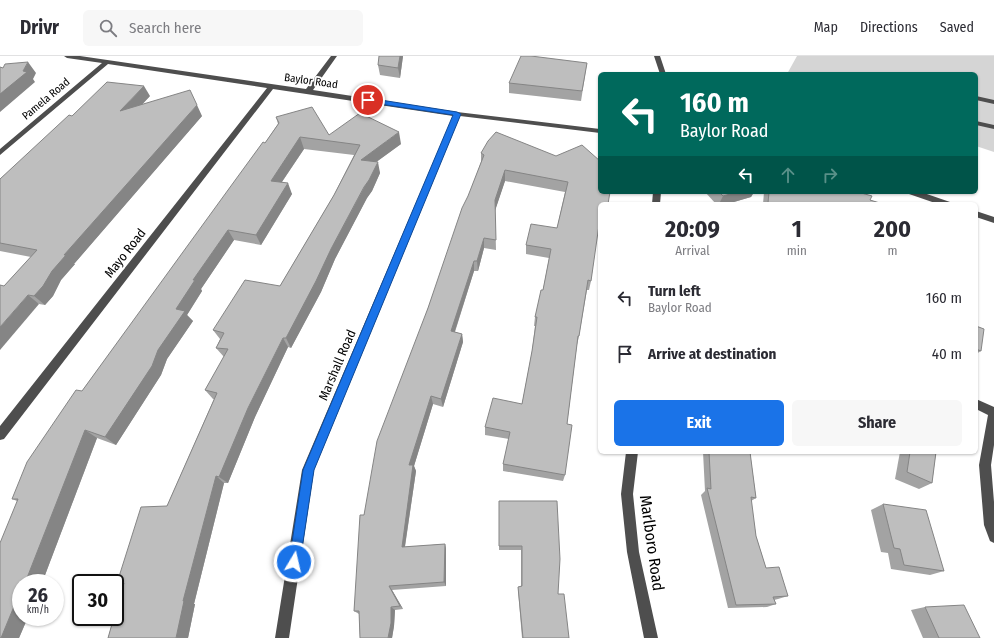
<!DOCTYPE html>
<style>
:root{--surface:#fff;--page:#f7f7f7;--text:#2b2b33;--muted:#7c7c81;--line:#e1e1e2;--accent:#1a73e8}
body{margin:0;font-family:"Fira Sans Condensed",sans-serif;background:var(--page);color:var(--text);height:100vh;display:flex;flex-direction:column;font-size:15px;white-space:nowrap}
*{box-sizing:border-box;margin:0}
p{font-size:13px;color:var(--muted)}
.icon{flex:none;width:22px;height:22px;fill:none;stroke:currentColor;stroke-width:2;stroke-linecap:round;stroke-linejoin:round}
.map{position:relative;flex:1;overflow:hidden}
.sheet{position:absolute;left:598px;top:146px;width:380px;height:252px;display:flex;flex-direction:column;background:var(--surface);border-radius:6px;box-shadow:0 1px 3px #0004}
.sheet>*{flex:none}
.top-card{position:absolute;left:598px;top:16px;width:380px;height:122px;border-radius:6px;box-shadow:0 1px 3px #0004;background:#00695c;color:#fff;overflow:hidden}
.speed{position:absolute;left:12px;top:518px;display:flex;gap:8px;font-size:20px;font-weight:700;text-align:center}
.speed>*{display:grid;place-content:center;width:52px;height:52px;border-radius:50%;background:var(--surface);box-shadow:0 1px 3px #0004;line-height:1}
.speed small{font-size:10px;font-weight:400}
.speed .limit{border:2px solid #111;border-radius:6px;background:#fff;color:#111}
.pin{position:absolute;display:grid;place-items:center;width:34px;height:34px;color:#fff;margin:-17px;border:2px solid #fff;border-radius:50%;box-shadow:0 1px 4px #0007}
.me{position:absolute;width:44px;margin:-22px;rotate:9deg;stroke-linejoin:round;filter:drop-shadow(0 0 3px #0008)}
.turn{display:flex;align-items:center;gap:14px;height:84px;padding:0 16px;font-size:18px}
.turn .icon{width:52px;height:52px;stroke-width:2.5}
.turn b{display:block;font-size:28px;line-height:34px}
.lanes{display:flex;align-items:center;height:38px;padding:0 16px;background:#0003;justify-content:center;gap:20px;direction:ltr}
.lanes .off{opacity:.35}
.eta{display:flex;justify-content:space-evenly;align-items:center;height:68px;text-align:center}
.eta b{font-size:24px;font-weight:700;line-height:28px}
.button{display:flex;gap:8px;margin-top:auto;padding:8px 16px}
.button a{flex:1;height:46px;border-radius:6px;background:var(--accent);color:#fff;font-size:16px;font-weight:700;line-height:46px;text-align:center}
.button a+a{background:var(--page);color:var(--text)}
ul{padding:0;list-style:none}
li{display:flex;align-items:center;gap:12px;height:56px;padding:0 16px}
li div{flex:1}
li b{display:block;font-size:15px}
li em{font-style:normal}
header{display:flex;align-items:center;gap:24px;box-sizing:border-box;height:56px;padding:0 20px;background:var(--surface);border-bottom:1px solid var(--line)}
header strong{font-size:19px}
nav{display:flex;gap:22px;margin-inline-start:auto;font-size:14px}
.search{width:280px;height:36px;background:var(--page);display:flex;align-items:center;gap:10px;box-sizing:border-box;padding:0 14px;border-radius:6px;color:var(--muted);font-size:15px}
.map>svg:first-child{display:block}
.green{fill:#d5d5d5}
.lines{fill:none;stroke-linecap:round;stroke-linejoin:round}
.minor{fill:#4e4e4e;fill-rule:evenodd}
.wall{fill:#a3a3a3}
.shaded-wall{fill:#858585}
.building{fill:#bebebe;stroke:#858585}
.route{fill:#1a73e8;stroke:#114b97}
.labels{text-anchor:middle;dominant-baseline:central;stroke-width:3.5;stroke-linejoin:round;paint-order:stroke}
.far-street-label{font-size:11px;fill:#000;stroke:#fff}
.street-label{font-size:13px;fill:#000;stroke:#fff}
.near-street-label{font-size:16px;fill:#000;stroke:#fff}
</style>
<header>
<strong>Drivr</strong>
<div class="search"><svg class="icon" aria-label="search" viewBox="0 0 24 24"><circle cx="10" cy="10" r="6"/><path d="M15 15l6 6"/></svg>Search here</div>
<nav><a>Map</a><a>Directions</a><a>Saved</a></nav>
</header>
<div class="map">
<svg width="994" height="582" viewBox="0 0 994 582">
<rect width="100%" height="100%" fill="#fff"/>
<path class="green" d="M797 0H994V96L976 90V18H787Z"/>
<g class="lines">
<g class="minor">
<path d="M64 0H80L306 33 331 0H337L313 34 457 56 600 73V77L460 60 314 414 289 582H275L302 414 453 60 273 33 4 383 0 384V370L267 32 108 8 0 99V93L102 7 67 2Z"/>
<path d="M654 0H660L666 18H660Z"/>
<path d="M976 40 994 44V48L976 44Z"/>
<path d="M976 65 994 69V73L976 69Z"/>
<path d="M653 136H661L660 148H652Z"/>
<path d="M908 136H921L950 146 951 148H938L909 138Z"/>
<path d="M976 155 994 161V167L976 161Z"/>
<path d="M976 343 994 351V389L991 409 994 446V487L990 485 984 469 979 409 988 359 976 353Z"/>
<path d="M626 396H638L633 438 639 496 658 582H644L627 496 621 438Z"/>
</g>
</g>
<g class="wall">
<path d="M403 0 400 22 380 19 378 9Z"/>
<path d="M587 7 581 45 509 37V27Z"/>
<path d="M150 40 142 48 202 60 74 208H75L61 224 53 240 45 249 39 248 4 230 31 201 0 195V123L72 60Z"/>
<path d="M276 61 329 79 401 88 376 106 380 117 372 135 367 142 335 203 321 236 291 292 288 291 255 361 228 427H224L194 548H195L188 582H108L123 529 117 527 167 450 214 343H213L205 334 224 301 216 292 220 283 213 274 280 230 334 139 354 99 304 93 282 126 292 138 261 189 234 184 201 233 202 235 187 259 193 265 167 303 161 319 116 389 97 382 42 527H21V561H28L19 582H0L17 445 12 443 82 335 265 87 278 68Z"/>
<path d="M496 76 600 148V166H599L591 225 589 234H587L579 280 577 289 567 368 565 419 563 425 503 415V408L509 383 485 379V371L522 348 532 295 535 270H534L535 261 543 234 549 202 526 198V189L557 172 565 136 505 125 495 154 496 194 484 192 478 215H474L455 276 462 278 463 286 443 351 433 348 414 410 416 415 405 491 445 488 446 493V530L392 534 403 553 395 554 394 570 392 582H360L359 558 354 555 364 459 428 252 481 106V97Z"/>
<path d="M705 136H754L751 141 727 148H716Z"/>
<path d="M764 136H858L870 144 883 148H763Z"/>
<path d="M976 270 981 295 976 298Z"/>
<path d="M703 396H750L756 442 751 445 756 480 766 512 788 540 778 543 774 544 776 548 767 551 728 552 701 439 705 435Z"/>
<path d="M900 396H936L932 427 919 433 895 423Z"/>
<path d="M499 445 558 538 569 582H522L518 534V531L521 530V494H499Z"/>
<path d="M883 448 944 515 930 519 891 513 888 497 881 496 871 454Z"/>
<path d="M925 551 980 582H923L911 554Z"/>
</g>
<g class="shaded-wall">
<path d="M400 0H403L400 22 398 12Z"/>
<path d="M28 6 36 17 33 23 35 26 0 56V38L23 15Z"/>
<path d="M144 30 150 40 127 65 120 55Z"/>
<path d="M197 49 202 60 74 208H75L61 224 53 240 45 249 34 240 52 215 64 199Z"/>
<path d="M399 76 401 88 364 115 361 104Z"/>
<path d="M300 81 304 93 275 136 271 125Z"/>
<path d="M378 106 380 117 372 135 367 142 335 203 321 236 291 292 286 282 331 193Z"/>
<path d="M505 114V125L495 155V144Z"/>
<path d="M288 127 292 138 261 189 256 179Z"/>
<path d="M737 136H754L751 141 727 148H719L723 140Z"/>
<path d="M228 174 234 184 201 233 202 235 187 259 193 265 167 303 161 319 116 389 105 381 158 294 176 253 193 224Z"/>
<path d="M484 182V192L478 215 477 205Z"/>
<path d="M474 205V215L452 284 451 275Z"/>
<path d="M28 239 39 248 0 294V271Z"/>
<path d="M462 278 463 286 443 351 441 343Z"/>
<path d="M283 282 288 291 255 361 228 427 219 421 248 352Z"/>
<path d="M431 340 433 348 414 410 416 415 404 496 402 491 409 409Z"/>
<path d="M85 374 97 382 42 527H25Z"/>
<path d="M216 420 224 427 194 548H195L188 582H176L183 545Z"/>
<path d="M445 488 446 493V530L444 526Z"/>
<path d="M389 530 392 534 403 553 400 550Z"/>
<path d="M21 537V548L17 547Z"/>
<path d="M15 548 21 549V561H28L19 582H1Z"/>
<path d="M391 551 395 554 394 570 392 582H388Z"/>
</g>
<g class="building">
<path d="M379 0H400L398 12 378 9Z"/>
<path d="M521 0H531L587 7 582 35 509 27Z"/>
<path d="M28 6 23 15 27 16 0 38V11L3 12 5 8Z"/>
<path d="M107 26 144 30 120 55 190 34 197 49 64 199H66L52 215 43 230 34 240 28 239 0 271V229L4 230 37 194 0 187V123L69 59 72 60Z"/>
<path d="M312 51 329 79 360 57 399 76 361 104 378 106 369 124 364 131 331 193 316 225 286 282H283L248 352 219 421 216 420 183 545H184L176 582H108L114 561H115V557L124 527H117L141 451 167 450 217 337 205 334 228 293 216 292 224 277 213 274 245 224 280 230 334 139 360 89 300 81 271 125 288 127 256 179 228 174 193 224H195L176 253 185 255 158 294 152 310 105 381 85 374 25 527H21V537L17 547 15 548 1 582H0V487L18 443H12L27 406 76 334 82 335 236 123 263 86 265 87 279 67 276 61Z"/>
<path d="M496 76 556 100 582 89 600 105V136H610L608 148H600V162L591 225 588 224 579 280H578L567 368 572 369 565 419 503 408 510 376 485 371 493 342 522 348 532 295 537 261H535L541 234H543L551 193 526 189 531 168 557 172 568 126 505 114 495 144 496 184 484 182 477 205H474L451 275 462 278 441 343 431 340 409 409H413L402 491 445 488 444 526 389 530 400 550 391 551V567L388 582H360L359 555H354L360 459H364L377 385 428 252 462 152 468 140 484 99 481 97 488 85Z"/>
<path d="M719 136H737L723 140Z"/>
<path d="M769 136H858L872 140 870 144 883 148H775L768 147Z"/>
<path d="M976 270 984 273 981 295 976 293Z"/>
<path d="M709 396H750L756 442 751 441 756 480 766 512 779 511 788 540 773 541 776 548 736 549 707 432 711 433Z"/>
<path d="M910 396H936L932 427 907 416Z"/>
<path d="M499 445H557L560 503 558 538H564L569 582H523L518 531 522 530V490H499Z"/>
<path d="M883 448 926 454 944 515 904 509 900 493 894 492Z"/>
<path d="M964 549 980 582H939L925 551Z"/>
</g>
<path class="route" d="M368 42 457 56 461 58 314 414 300 506 298 510 294 511 290 510 289 506 303 414 453 59 366 46 365 44Z"/>
<g class="labels">
<g class="far-street-label">
<text transform="translate(311 25) rotate(8)">Baylor Road</text>
<text transform="translate(46 43) rotate(-40)">Pamela Road</text>
</g>
<g class="street-label">
<text transform="translate(125 197) rotate(-52)">Mayo Road</text>
<text transform="translate(337 309) rotate(-67)">Marshall Road</text>
</g>
<g class="near-street-label">
<text transform="translate(652 487) rotate(82)">Marlboro Road</text>
</g>
</g>
</svg>
<div class="speed"><div>26<small>km/h</small></div><div class="limit">30</div></div>
<div class="pin" style="left:368px;top:44px;background:#d93025"><svg class="icon" aria-label="arrive" viewBox="0 0 24 24"><path d="M6 21V4h12l-3 4 3 4H6"/></svg></div>
<svg class="me" style="left:294px;top:506px" viewBox="-20 -20 40 40"><circle r="17" fill="#1a73e8" stroke="#fff" stroke-width="3"/><path d="M0-11L8 9 0 5-8 9z" fill="#fff"/></svg>
<div class="top-card">
<div class="turn"><svg class="icon" aria-label="left" viewBox="0 0 24 24"><path d="M17 20v-9H6M10 6l-5 5 5 5"/></svg><div><b>160 m</b>Baylor Road</div></div>
<div class="lanes"><svg class="icon" aria-label="left" viewBox="0 0 24 24"><path d="M17 20v-9H6M10 6l-5 5 5 5"/></svg><svg class="icon off" aria-label="ahead" viewBox="0 0 24 24"><path d="M12 20V5M6 11l6-6 6 6"/></svg><svg class="icon off" aria-label="right" viewBox="0 0 24 24"><path d="M7 20v-9h11M14 6l5 5-5 5"/></svg></div>
</div>
<section class="sheet">
<div class="eta">
<div><b>20:09</b><p>Arrival</p></div>
<div><b>1</b><p>min</p></div>
<div><b>200</b><p>m</p></div>
</div>
<ul>
<li><svg class="icon" aria-label="left" viewBox="0 0 24 24"><path d="M17 20v-9H6M10 6l-5 5 5 5"/></svg><div><b>Turn left</b><p>Baylor Road</p></div><em>160 m</em></li>
<li><svg class="icon" aria-label="arrive" viewBox="0 0 24 24"><path d="M6 21V4h12l-3 4 3 4H6"/></svg><div><b>Arrive at destination</b></div><em>40 m</em></li>
</ul>
<div class="button"><a>Exit</a><a>Share</a></div>
</section>
</div>
